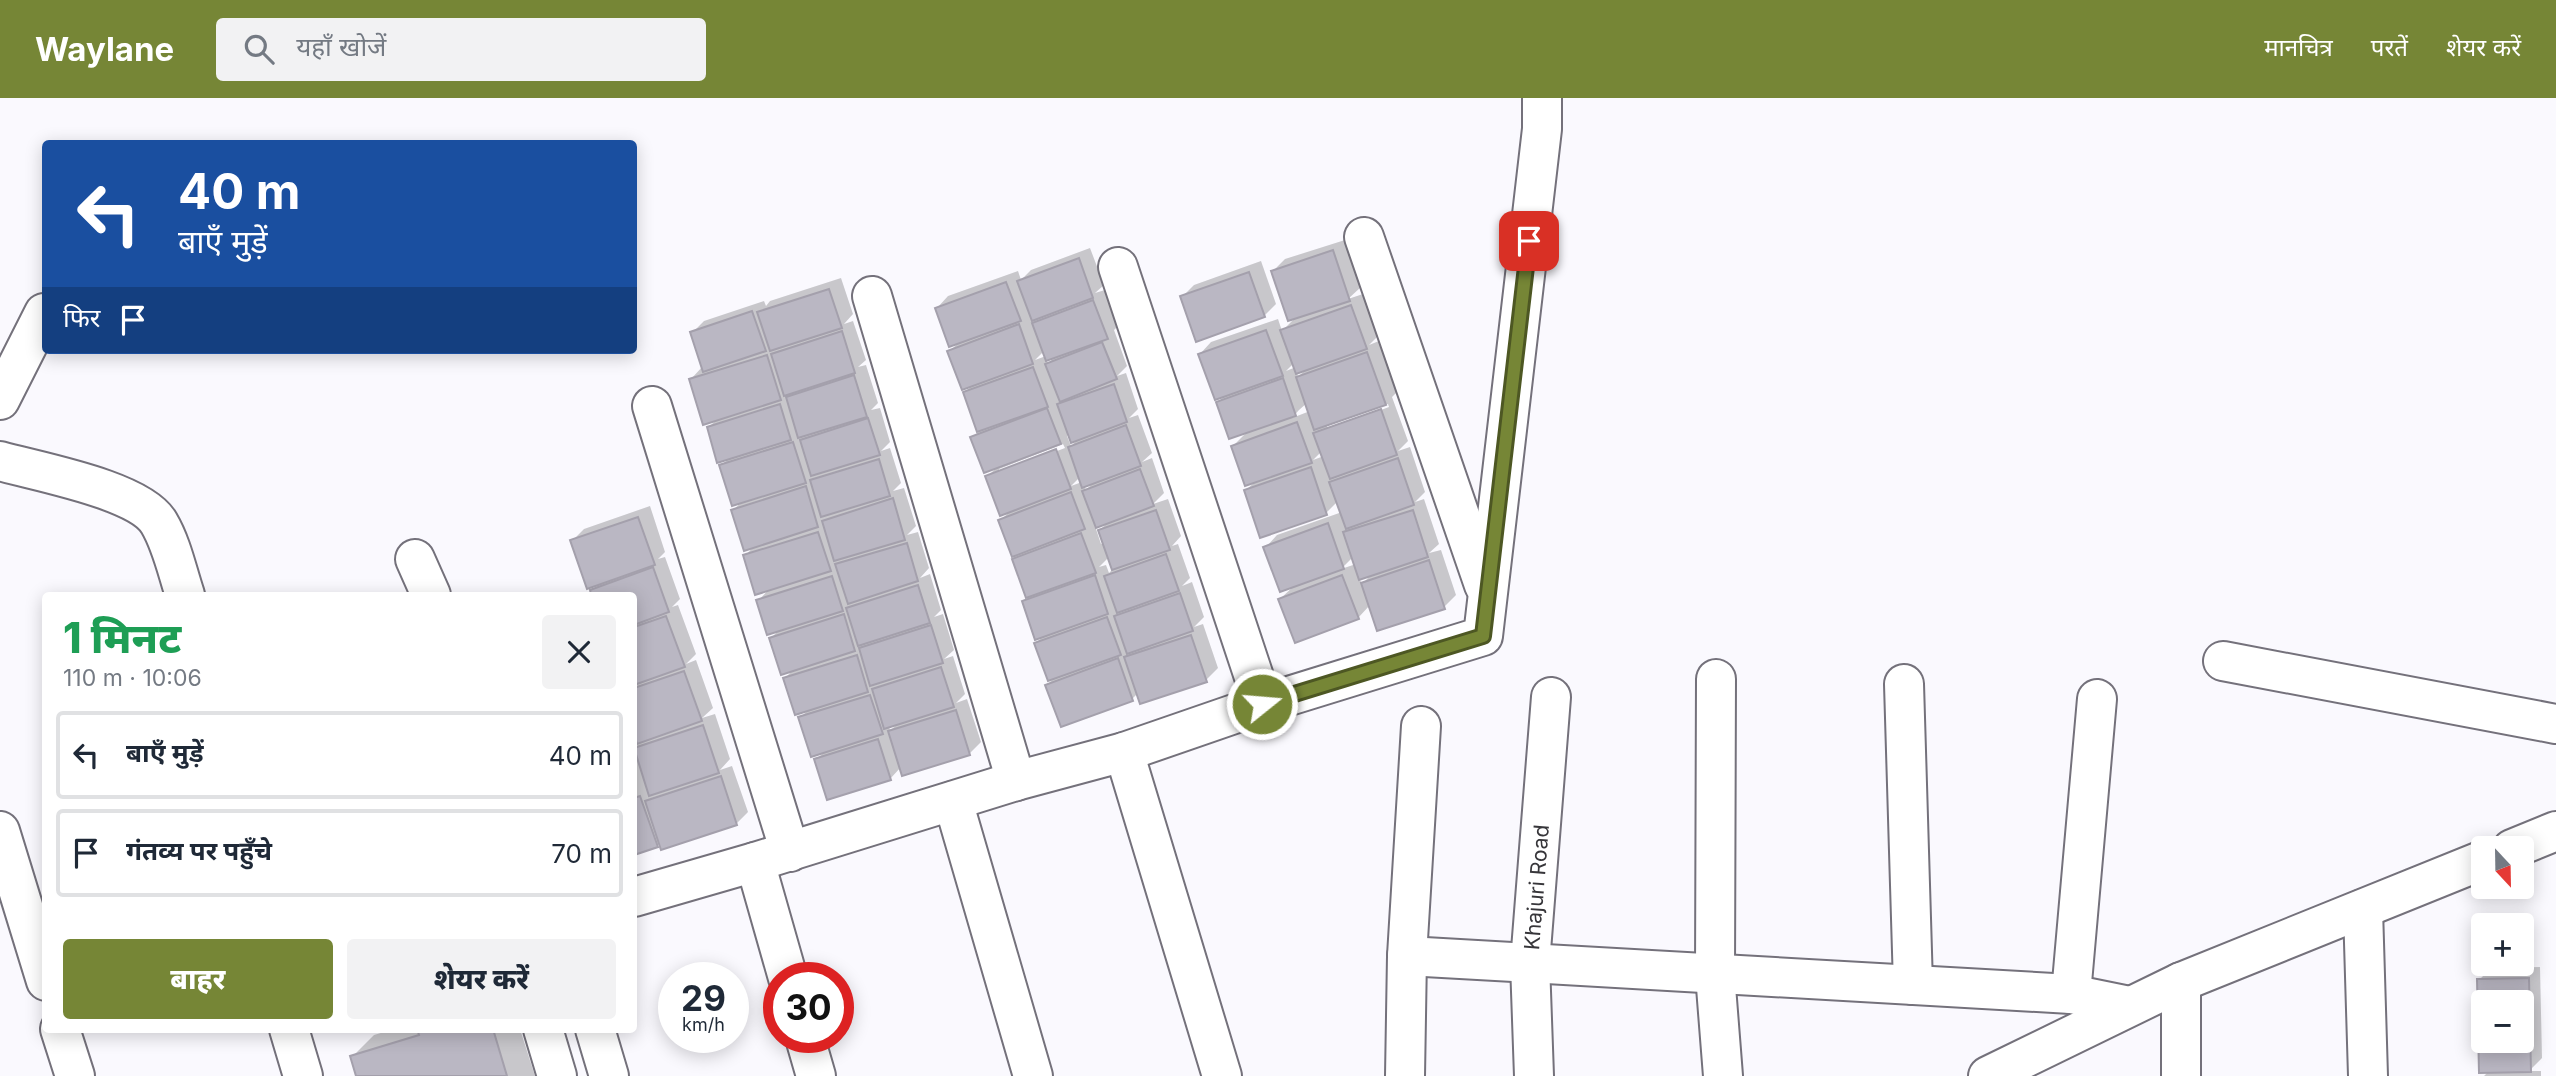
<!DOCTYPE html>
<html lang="hi">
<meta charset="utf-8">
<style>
:root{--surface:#fff;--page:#f2f2f3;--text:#1f2937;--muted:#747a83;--line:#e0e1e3;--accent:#768636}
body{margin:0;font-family:Inter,"Noto Sans Devanagari",sans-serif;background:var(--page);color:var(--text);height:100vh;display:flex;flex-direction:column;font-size:26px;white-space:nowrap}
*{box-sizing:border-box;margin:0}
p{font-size:23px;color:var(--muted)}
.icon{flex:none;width:38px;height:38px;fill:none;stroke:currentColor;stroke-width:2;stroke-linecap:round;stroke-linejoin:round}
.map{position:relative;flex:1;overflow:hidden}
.side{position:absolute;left:42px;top:494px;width:595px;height:441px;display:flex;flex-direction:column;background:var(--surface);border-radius:7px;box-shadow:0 4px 18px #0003}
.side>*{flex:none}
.hud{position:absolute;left:42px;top:42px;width:595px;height:214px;border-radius:7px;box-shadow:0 4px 18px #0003;background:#1a4fa0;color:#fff;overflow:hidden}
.needle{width:46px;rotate:158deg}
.fabs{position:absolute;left:2471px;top:738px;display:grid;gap:14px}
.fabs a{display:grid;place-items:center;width:63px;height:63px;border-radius:7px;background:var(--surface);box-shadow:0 4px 18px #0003;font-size:35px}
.speed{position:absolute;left:658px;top:864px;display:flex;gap:14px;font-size:35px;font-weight:700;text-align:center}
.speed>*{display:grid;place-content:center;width:91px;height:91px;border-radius:50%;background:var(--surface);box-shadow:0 4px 18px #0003;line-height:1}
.speed small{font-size:18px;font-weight:400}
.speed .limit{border:10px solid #d22;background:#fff;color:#111}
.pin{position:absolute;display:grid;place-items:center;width:60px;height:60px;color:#fff;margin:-30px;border-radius:14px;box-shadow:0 4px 10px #0006}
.me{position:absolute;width:77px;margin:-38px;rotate:73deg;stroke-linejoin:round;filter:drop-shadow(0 0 5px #0008)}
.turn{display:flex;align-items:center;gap:24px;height:147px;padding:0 21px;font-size:32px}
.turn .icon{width:91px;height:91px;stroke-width:2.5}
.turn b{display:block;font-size:49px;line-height:60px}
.then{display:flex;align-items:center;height:66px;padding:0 21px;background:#0003;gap:14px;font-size:26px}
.round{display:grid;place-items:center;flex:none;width:74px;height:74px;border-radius:7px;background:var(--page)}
.overview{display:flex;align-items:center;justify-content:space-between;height:119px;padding:0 21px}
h1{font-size:42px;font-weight:800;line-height:52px;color:#1e9e55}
.cta{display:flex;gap:14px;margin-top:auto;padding:14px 21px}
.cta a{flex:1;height:80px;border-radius:7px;background:var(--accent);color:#fff;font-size:28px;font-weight:800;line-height:80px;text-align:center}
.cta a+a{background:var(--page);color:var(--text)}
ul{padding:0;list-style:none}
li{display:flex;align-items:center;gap:21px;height:88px;margin:0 14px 10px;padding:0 7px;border:4px solid var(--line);border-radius:7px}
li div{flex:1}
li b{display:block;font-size:26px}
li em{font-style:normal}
header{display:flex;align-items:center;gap:42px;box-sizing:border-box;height:98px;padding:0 35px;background:var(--accent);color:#fff}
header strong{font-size:33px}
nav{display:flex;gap:38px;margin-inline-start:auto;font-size:24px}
.search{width:490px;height:63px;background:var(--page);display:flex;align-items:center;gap:18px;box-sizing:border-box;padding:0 24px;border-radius:7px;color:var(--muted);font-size:26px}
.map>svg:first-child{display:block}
.shadow{fill:#0003;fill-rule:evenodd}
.building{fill:#bab7c3;stroke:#a4a0ac;stroke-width:2;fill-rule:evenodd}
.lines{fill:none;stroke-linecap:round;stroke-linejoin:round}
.minor-casing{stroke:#74717b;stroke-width:42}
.minor{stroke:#fff;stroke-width:38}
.route-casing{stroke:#4d5723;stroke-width:18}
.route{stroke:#768636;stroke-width:12}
.labels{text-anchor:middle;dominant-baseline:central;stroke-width:5;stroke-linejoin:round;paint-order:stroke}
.street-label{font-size:21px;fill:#37363a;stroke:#fff}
</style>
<header>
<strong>Waylane</strong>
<div class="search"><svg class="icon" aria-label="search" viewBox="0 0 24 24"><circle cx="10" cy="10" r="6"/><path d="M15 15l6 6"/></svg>यहाँ खोजें</div>
<nav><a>मानचित्र</a><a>परतें</a><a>शेयर करें</a></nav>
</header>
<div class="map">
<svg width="2556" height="978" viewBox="0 0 2556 978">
<rect width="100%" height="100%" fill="#faf9fe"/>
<g class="shadow">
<path d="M1345 142 1361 189 1348 201 1363 196 1378 238 1369 247 1379 243 1397 294 1392 299 1408 343 1398 353 1410 349 1425 394 1415 404 1424 401 1439 446 1429 455 1441 452 1456 497 1444 509 1370 507 1358 520 1280 501 1295 487 1266 449 1277 437 1342 414 1338 403 1326 415 1246 392 1256 383 1233 348 1249 332 1218 304 1226 296 1200 256 1211 244 1278 221 1282 233 1296 219 1273 173 1285 161ZM1294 265 1296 269 1286 273ZM1307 270 1298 279 1297 274ZM1307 305 1310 313 1292 320 1299 312ZM1388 306 1389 309 1327 332V328ZM1322 353 1324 358 1313 362ZM1353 459 1356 466 1341 471ZM1372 476 1362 486 1359 480Z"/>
<path d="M1090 150 1104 187 1095 195 1105 192 1119 227 1114 232 1127 268 1117 278 1126 275 1138 311 1129 320 1138 317 1152 355 1142 364 1152 360 1164 395 1153 406 1168 401 1181 438 1172 448 1178 446 1190 480 1182 488 1192 484 1204 519 1194 529 1203 526 1218 570 1206 582 1138 595 1132 601 1047 587 1056 578 1036 545 1045 536 1024 504 1028 500 1000 423 1011 412 987 379 998 368 972 340 979 333 965 294 973 286 950 253 959 244 937 210 948 198 1018 173 1021 182 1031 172ZM1044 253 1046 258 1035 262ZM1056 257 1048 266 1046 261ZM1069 335 1079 340 1073 346 1075 350 1072 351 1067 338ZM1063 346 1065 350 999 375V371ZM1080 379 1082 384 1071 388ZM1095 383 1086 392 1084 387ZM1109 423 1100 432 1104 445 1101 446 1095 428ZM1109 459 1113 471 1109 475 1106 467 1099 469Z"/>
<path d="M1261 163 1276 206 1264 218 1182 199 1194 187Z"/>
<path d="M841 180 853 216 844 226 853 223 866 262 858 269 866 267 878 305 871 312 880 310 890 344 881 353 890 350 901 385 893 393 904 390 916 428 907 437 918 434 929 470 920 480 930 476 941 512 934 519 943 516 954 552 944 561 953 558 965 596 956 605 967 601 981 644 969 656 901 669 890 681 816 662 825 653 800 620 809 611 785 580 795 570 771 540 780 531 758 503 770 490 745 458 755 447 733 412 743 403 721 368 730 359 709 329 718 320 691 281 703 268 692 235 704 223 764 203 766 208 770 203ZM899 624 890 633 889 628Z"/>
<path d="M650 408 665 454 658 461 665 459 680 501 672 509 678 507 696 556 686 566 696 562 713 610 702 620 715 616 730 661 720 672 732 668 748 714 736 726 660 744 657 747 634 755V497H593L592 493 600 484 572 443 584 431Z"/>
<path d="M2540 869 2542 960 2529 973H2541V978H2484L2489 973H2480L2479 882 2491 870ZM2483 905H2522V943H2483Z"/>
<path d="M394 931H520L535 978H358L352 959 374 937Z"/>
</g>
<g class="building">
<path d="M1333 152 1350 203 1288 223 1271 173Z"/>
<path d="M1079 160 1093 200 1032 223 1017 183Z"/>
<path d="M1249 174 1265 219 1196 244 1180 198Z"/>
<path d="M1006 184 1021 223 949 249 935 210Z"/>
<path d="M829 191 842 230 770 253 757 214Z"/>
<path d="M1093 202 1108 241 1046 263 1032 225Z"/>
<path d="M1351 207 1367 251 1296 276 1280 232Z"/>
<path d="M752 213 766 253 703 274 690 234Z"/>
<path d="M1019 226 1033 266 962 292 947 253Z"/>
<path d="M1266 232 1283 278 1215 302 1198 256Z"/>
<path d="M842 233 855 275 784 298 771 256Z"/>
<path d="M1102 244 1117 281 1060 304 1045 266Z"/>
<path d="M1367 254 1386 307 1314 332 1296 279Z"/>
<path d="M767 257 781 302 703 327 689 281Z"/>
<path d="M1033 269 1048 309 977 334 963 294Z"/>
<path d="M854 277 867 319 798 340 786 299Z"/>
<path d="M1283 280 1296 318 1229 341 1216 304Z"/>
<path d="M1114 286 1127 324 1071 345 1057 306Z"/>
<path d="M780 306 791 342 717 365 707 329Z"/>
<path d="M1047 310 1061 346 984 375 970 339Z"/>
<path d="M1381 311 1397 357 1330 381 1313 335Z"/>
<path d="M868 320 880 357 811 378 800 342Z"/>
<path d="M1297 324 1312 365 1245 388 1231 348Z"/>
<path d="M1126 327 1141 368 1082 390 1068 349Z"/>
<path d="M793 344 806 385 732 408 719 367Z"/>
<path d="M1056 351 1071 391 1000 418 985 378Z"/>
<path d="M1398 360 1414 407 1346 431 1329 384Z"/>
<path d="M879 361 890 398 821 419 810 382Z"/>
<path d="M1311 369 1327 417 1260 440 1244 392Z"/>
<path d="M1140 371 1154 408 1096 430 1082 393Z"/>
<path d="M806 388 818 429 744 453 731 412Z"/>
<path d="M1071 394 1085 431 1012 459 998 422Z"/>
<path d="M893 400 905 442 834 463 822 423Z"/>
<path d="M1156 412 1170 452 1112 472 1098 432Z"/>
<path d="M1413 412 1428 459 1359 482 1343 434Z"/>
<path d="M638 419 655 467 587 491 570 442Z"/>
<path d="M1328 425 1344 471 1280 494 1263 449Z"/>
<path d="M818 434 831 473 755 497 743 457Z"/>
<path d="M1081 435 1096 475 1026 500 1012 461Z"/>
<path d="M907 445 918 483 848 506 835 466Z"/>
<path d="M1166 456 1179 493 1117 515 1104 478Z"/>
<path d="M1429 462 1445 511 1377 533 1361 485Z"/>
<path d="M653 469 669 514 634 527V497H591L590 492Z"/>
<path d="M1095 477 1108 516 1035 542 1022 503Z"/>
<path d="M1342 477 1359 521 1295 545 1278 501Z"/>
<path d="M832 478 843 513 767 537 756 502Z"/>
<path d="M918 487 930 525 858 548 846 510Z"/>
<path d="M1180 495 1193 533 1127 556 1114 518Z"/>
<path d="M844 516 855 553 781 577 769 540Z"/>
<path d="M666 518 685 569 634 587V529Z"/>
<path d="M1107 519 1121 557 1048 583 1034 545Z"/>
<path d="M931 527 943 565 870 588 859 550Z"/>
<path d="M1191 537 1207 584 1140 606 1124 559Z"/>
<path d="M857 557 868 594 795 617 783 580Z"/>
<path d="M1118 560 1133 603 1061 629 1045 587Z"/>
<path d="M941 569 954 609 884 631 872 591Z"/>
<path d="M684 573 702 623 637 646 634 636V590Z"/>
<path d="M870 597 883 636 811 659 798 619Z"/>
<path d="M956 612 970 657 902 678 888 633Z"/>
<path d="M703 627 719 675 649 698 634 650Z"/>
<path d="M878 641 891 682 827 702 814 661Z"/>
<path d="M721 678 737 727 661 752 645 703Z"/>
<path d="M640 698 658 749 634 757V700Z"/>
<path d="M2529 880 2531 974 2479 975 2477 881ZM2483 905H2522V943H2483Z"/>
<path d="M417 931H493L507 978H356L350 958 419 937Z"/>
</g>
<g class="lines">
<g class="minor-casing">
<g id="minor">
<path d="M1364 139 1484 487"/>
<path d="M1118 169 1263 606"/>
<path d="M872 198 1016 683"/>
<path d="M0 302 44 215"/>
<path d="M652 308 790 754"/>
<path d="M0 363C39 374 140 392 159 425 172 447 177 473 185 497"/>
<path d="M415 461 431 497"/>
<path d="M2223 563 2556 626"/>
<path d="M1716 581 1715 876 1723 978"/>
<path d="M1904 586 1913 887"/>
<path d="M1124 654 1222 978"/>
<path d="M953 703 1033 978"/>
<path d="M0 733 46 883"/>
<path d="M2512 751 2556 733"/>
<path d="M755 764 788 880"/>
<path d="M634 799 755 764 1016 683 1124 654 1263 606 1483 538 1542 31V0"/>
<path d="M2363 811 2368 978"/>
<path d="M1407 858 2071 896 2130 908"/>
<path d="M2071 896 2097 601"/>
<path d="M60 931 75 978"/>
<path d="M289 931 303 978"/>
<path d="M543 931 557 978"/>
<path d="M595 931 609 978"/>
<path d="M805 940 816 978"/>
<path d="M1405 978 1407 858 1421 628"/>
<path id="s1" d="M1534 978 1530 865 1551 599"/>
<path d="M1988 978 2181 884 2483 762"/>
<path d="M2181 978V884"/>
</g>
</g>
<use href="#minor" class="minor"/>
</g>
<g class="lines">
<g class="route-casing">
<path id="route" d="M1262 606 1483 538 1529 143"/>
</g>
<use href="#route" class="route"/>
</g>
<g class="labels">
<g class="street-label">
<text stroke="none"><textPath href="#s1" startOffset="189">Khajuri Road</textPath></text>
</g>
</g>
</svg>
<div class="fabs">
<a><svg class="needle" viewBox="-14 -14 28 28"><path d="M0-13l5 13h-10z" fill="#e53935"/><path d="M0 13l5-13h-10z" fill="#747a83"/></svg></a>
<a>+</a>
<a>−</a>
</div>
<div class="speed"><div>29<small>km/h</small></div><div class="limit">30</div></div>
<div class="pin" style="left:1529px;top:143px;background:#d93025"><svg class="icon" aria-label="arrive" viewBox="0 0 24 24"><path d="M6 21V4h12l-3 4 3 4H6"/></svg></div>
<svg class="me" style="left:1262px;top:606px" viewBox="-20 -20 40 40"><circle r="17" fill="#768636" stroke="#fff" stroke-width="3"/><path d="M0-11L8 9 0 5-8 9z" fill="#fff"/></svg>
<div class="hud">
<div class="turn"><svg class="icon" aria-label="left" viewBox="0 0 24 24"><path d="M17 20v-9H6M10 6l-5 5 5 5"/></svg><div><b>40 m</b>बाएँ मुड़ें</div></div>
<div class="then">फिर<svg class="icon" aria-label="arrive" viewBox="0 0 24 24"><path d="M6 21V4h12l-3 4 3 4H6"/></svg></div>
</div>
<section class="side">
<div class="overview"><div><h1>1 मिनट</h1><p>110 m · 10:06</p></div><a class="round"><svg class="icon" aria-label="close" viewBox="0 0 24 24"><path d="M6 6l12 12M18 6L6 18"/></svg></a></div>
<ul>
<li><svg class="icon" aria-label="left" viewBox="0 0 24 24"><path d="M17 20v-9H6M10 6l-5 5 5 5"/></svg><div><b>बाएँ मुड़ें</b></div><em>40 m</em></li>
<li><svg class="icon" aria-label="arrive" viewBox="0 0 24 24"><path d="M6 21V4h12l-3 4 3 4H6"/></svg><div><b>गंतव्य पर पहुँचे</b></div><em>70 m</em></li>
</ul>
<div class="cta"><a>बाहर</a><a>शेयर करें</a></div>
</section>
</div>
